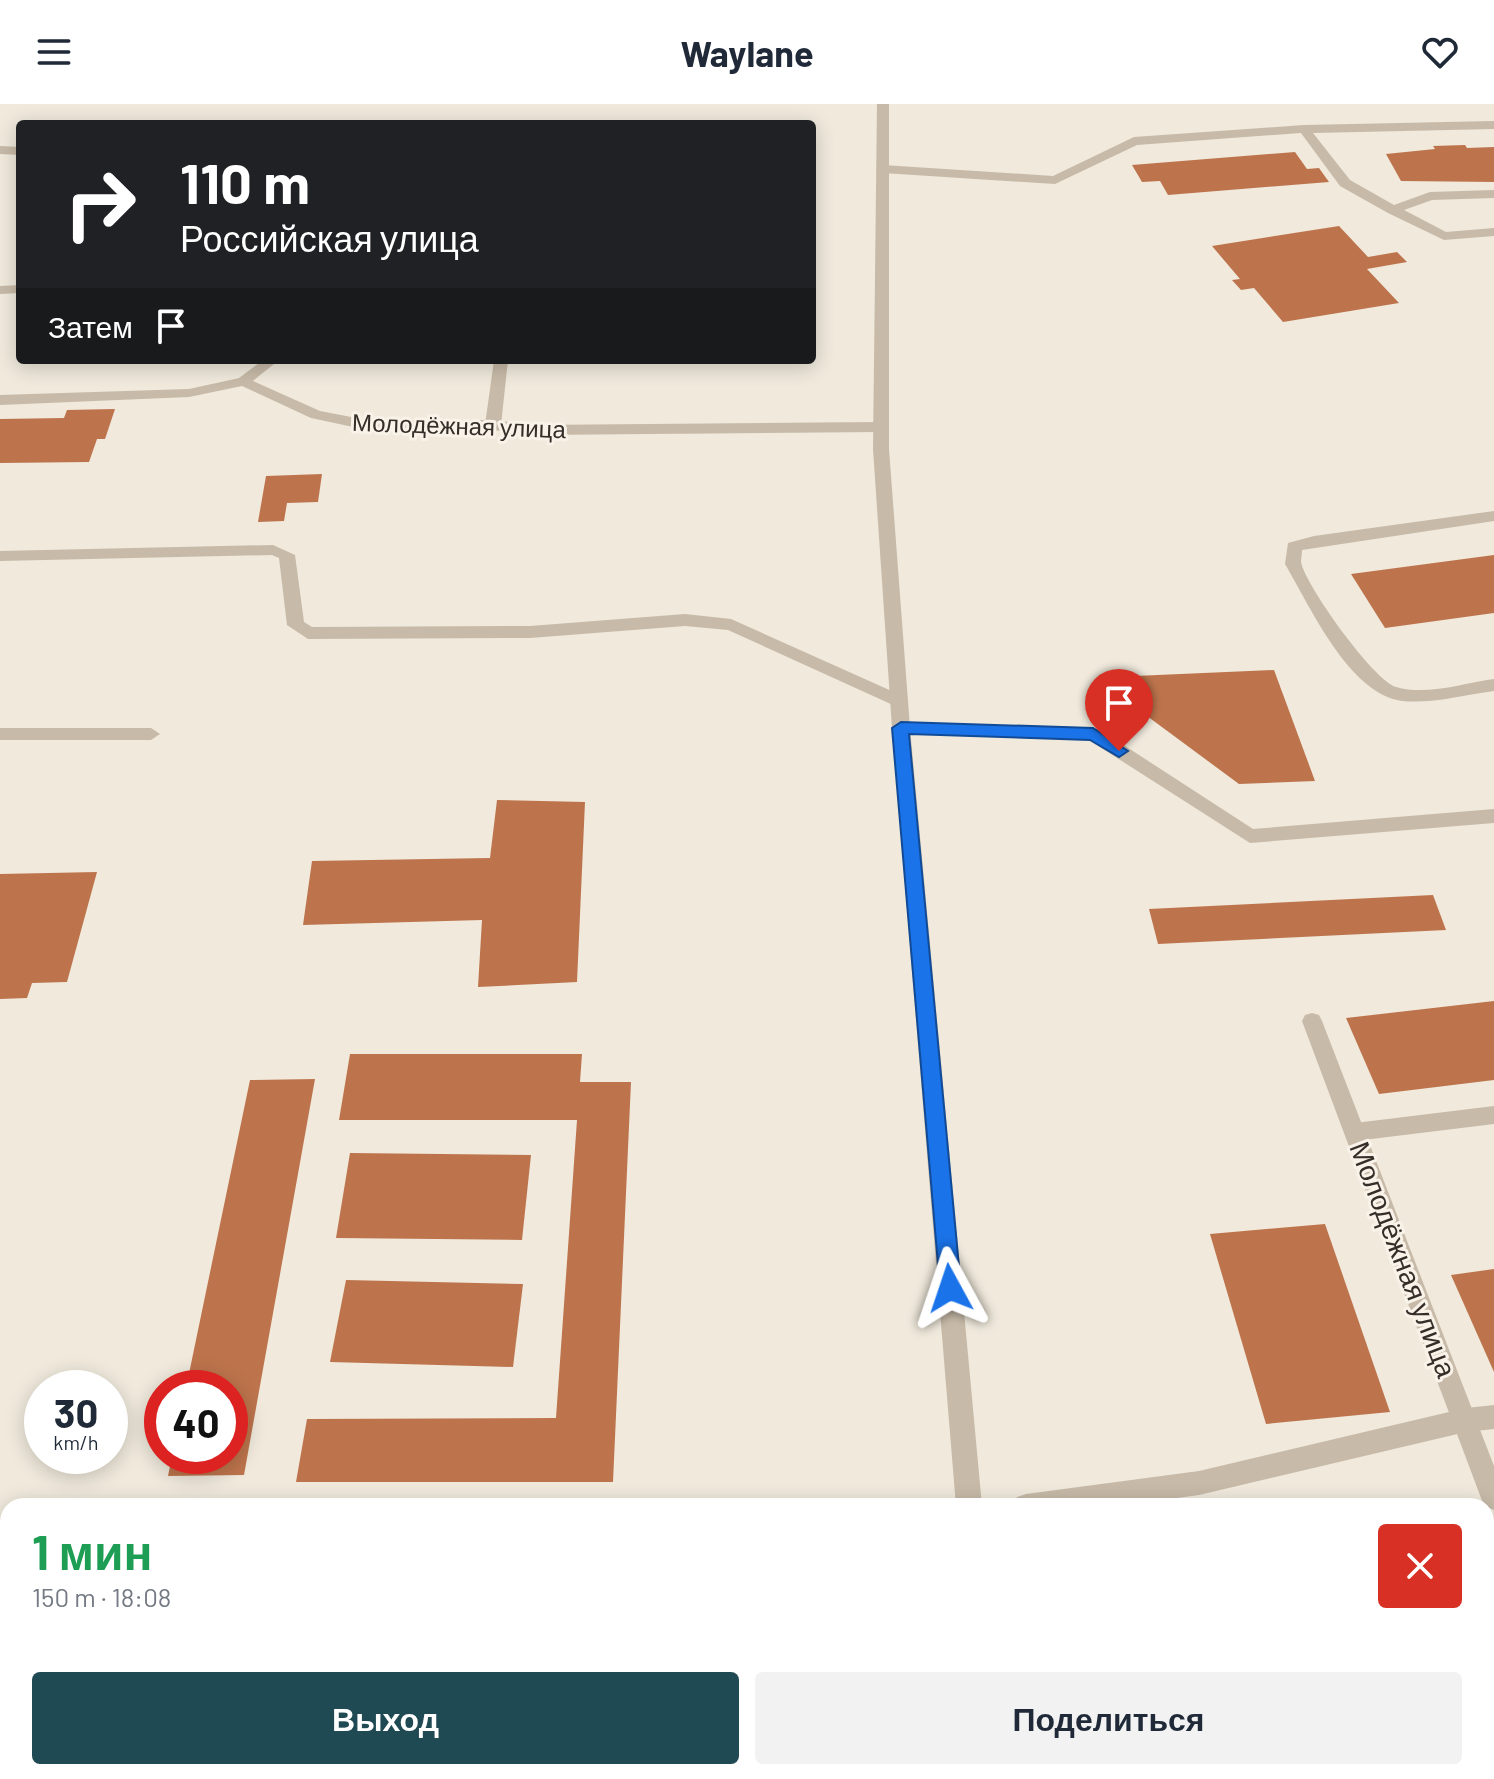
<!DOCTYPE html>
<html lang="ru">
<meta charset="utf-8">
<style>
:root{--surface:#fff;--page:#f2f2f3;--text:#1f2937;--muted:#747a83;--accent:#204a53}
body{margin:0;font-family:Barlow,sans-serif;background:var(--page);color:var(--text);height:100vh;display:flex;flex-direction:column;font-size:30px;white-space:nowrap}
*{box-sizing:border-box;margin:0}
p{font-size:26px;color:var(--muted)}
.icon{flex:none;width:44px;height:44px;fill:none;stroke:currentColor;stroke-width:2;stroke-linecap:round;stroke-linejoin:round}
.map{position:relative;flex:1;overflow:hidden}
.sheet{position:absolute;left:0px;top:1394px;width:1494px;height:282px;display:flex;flex-direction:column;background:var(--surface);border-radius:24px 24px 0 0;box-shadow:0 4px 20px #0003}
.sheet>*{flex:none}
.hud{position:absolute;left:16px;top:16px;width:800px;height:244px;border-radius:8px;box-shadow:0 4px 20px #0003;background:#202124;color:#fff;overflow:hidden}
.speed{position:absolute;left:24px;top:1266px;display:flex;gap:16px;font-size:40px;font-weight:700;text-align:center}
.speed>*{display:grid;place-content:center;width:104px;height:104px;border-radius:50%;background:var(--surface);box-shadow:0 4px 20px #0003;line-height:1}
.speed small{font-size:20px;font-weight:400}
.speed .limit{border:12px solid #d22;background:#fff;color:#111}
.pin{position:absolute;display:grid;place-items:center;width:68px;height:68px;color:#fff;margin:-82px -34px;border-radius:50% 50% 50% 0;rotate:-45deg;box-shadow:0 0 8px #0007}
.pin .icon{rotate:45deg}
.me{position:absolute;width:88px;margin:-44px;rotate:355deg;stroke-linejoin:round;filter:drop-shadow(0 0 6px #0008)}
.turn{display:flex;align-items:center;gap:28px;height:168px;padding:0 32px;font-size:36px}
.turn .icon{width:104px;height:104px;stroke-width:2.5}
.turn b{display:block;font-size:56px;line-height:68px}
.then{display:flex;align-items:center;height:76px;padding:0 32px;background:#0003;gap:16px;font-size:30px}
.round{display:grid;place-items:center;flex:none;width:84px;height:84px;border-radius:8px;background:var(--page)}
.overview{display:flex;align-items:center;justify-content:space-between;height:136px;padding:0 32px}
h1{font-size:48px;font-weight:700;line-height:60px;color:#1e9e55}
.cta{display:flex;gap:16px;margin-top:auto;padding:16px 32px}
.cta a{flex:1;height:92px;border-radius:8px;background:var(--accent);color:#fff;font-size:32px;font-weight:700;line-height:92px;text-align:center}
.cta a+a{background:var(--page);color:var(--text)}
header{display:flex;justify-content:space-between;align-items:center;height:104px;padding:0 32px;background:var(--surface);font-size:36px;font-weight:700}
.map>svg:first-child{display:block}
.building{fill:#bd744c}
.lines{fill:none;stroke-linecap:round;stroke-linejoin:round}
.service{fill:#c7baa8;fill-rule:evenodd}
.minor{fill:#c7baa8;fill-rule:evenodd}
.tertiary{fill:#c7baa8;fill-rule:evenodd}
.route{fill:#1a73e8;stroke:#114b97;stroke-width:2}
.labels{text-anchor:middle;dominant-baseline:central;stroke-width:6;stroke-linejoin:round;paint-order:stroke}
.far-street-label{font-size:24px;fill:#352d28;stroke:#f8f2e8}
.street-label{font-size:28px;fill:#352d28;stroke:#f8f2e8}
</style>
<header><svg class="icon" aria-label="menu" viewBox="0 0 24 24"><path d="M4 6h16M4 12h16M4 18h16"/></svg>Waylane<svg class="icon" aria-label="heart" viewBox="0 0 24 24"><path d="M12 20l-8-8c-3-5 5-10 8-4 3-6 11-1 8 4z"/></svg></header>
<div class="map">
<svg width="1494" height="1675" viewBox="0 0 1494 1675">
<rect width="100%" height="100%" fill="#f0e9dc"/>
<g class="building">
<path d="M1465 41 1467 44 1494 43V78L1401 77 1386 50 1435 45 1433 42Z"/>
<path d="M1295 48 1307 65 1319 64 1329 78 1168 91 1160 77 1142 78 1132 61Z"/>
<path d="M1339 122 1368 153 1397 148 1407 158 1367 165 1399 199 1283 218 1254 184 1241 186 1232 176 1240 175 1212 142Z"/>
<path d="M115 305 105 335H97L89 358 0 359V315L64 314 67 306Z"/>
<path d="M322 370 318 398 287 399 284 417 258 418 266 372Z"/>
<path d="M1494 451V509L1385 524 1351 470Z"/>
<path d="M1274 566 1315 677 1239 680 1147 612 1135 572Z"/>
<path d="M497 696 585 698 577 878 478 883 482 816 303 821 312 757 490 754Z"/>
<path d="M97 768 67 878 32 879 27 894 0 895V770Z"/>
<path d="M1433 791 1446 826 1158 840 1149 805Z"/>
<path d="M1494 897V976L1379 990 1346 914Z"/>
<path d="M350 950H582L580 978H631L613 1378H296L307 1315 556 1314 577 1016H339Z"/>
<path d="M315 975 244 1371 168 1372 172 1352H230V1284H186L250 976Z"/>
<path d="M350 1049 531 1051 522 1136 336 1134Z"/>
<path d="M1325 1120 1390 1308 1266 1320 1210 1130Z"/>
<path d="M1494 1165V1268L1451 1171Z"/>
<path d="M346 1176 523 1180 513 1263 330 1258Z"/>
<path d="M1486 1598 1494 1620V1675H1381L1379 1668H1486Z"/>
<path d="M139 1668H204L203 1675H138Z"/>
<path d="M248 1668H493V1675H247Z"/>
<rect x="550" y="1668" width="58" height="7"/>
</g>
<g class="lines">
<g class="service">
<path d="M1494 17V25L1313 29 1350 76 1394 101 1430 88 1494 86V94L1432 96 1404 106 1446 128 1494 124V132L1444 136 1388 109 1340 82 1301 29 1137 41 1055 80 883 69 877 65 883 61 1053 72 1134 33 1304 21Z"/>
<path d="M0 42 20 43V51L0 50Z"/>
<path d="M20 181V189L0 190V182Z"/>
<path d="M263 256H279L249 280H239V274Z"/>
<path d="M494 256H508L501 321 493 326 485 321Z"/>
<path d="M1494 407V417L1302 446C1302 450 1301 454 1301 458 1305 481 1374 577 1396 583 1427 592 1464 579 1494 575V587C1464 591 1432 600 1402 597 1349 590 1310 502 1285 460L1288 439 1314 432Z"/>
<path d="M273 441 295 451 304 518 312 523 530 522 685 510 731 515 905 593 908 597 905 601H893L728 526 685 522 530 534 308 535 287 521 279 454 272 451 0 457V447Z"/>
<path d="M901 618 1099 625 1253 725 1494 705V719L1250 739 1089 636 901 630 892 624Z"/>
<path d="M0 624H151L160 630 151 636H0Z"/>
<path d="M1494 1002V1020L1355 1037 1347 1034 1344 1028 1347 1022 1355 1019Z"/>
<path d="M1494 1301V1325L1466 1328 1199 1391 1118 1402H1013L1017 1393 1026 1390 1199 1367 1466 1304Z"/>
</g>
<g class="minor">
<path d="M244 273 320 307 372 317 493 316 535 321 880 318 888 323 880 328 535 331 493 326 372 327 311 314 242 282 189 293 0 301V291L189 285Z"/>
<path d="M1312 909 1319 911 1322 917 1494 1362V1406L1485 1402 1481 1394 1302 917 1305 911Z"/>
<path d="M8 1480V1510L0 1513V1483Z"/>
</g>
<g class="tertiary">
<path d="M877 0H889V345L910 624 982 1402H956L892 624 873 345Z"/>
<path d="M983 1668H1011L1012 1675H984Z"/>
</g>
</g>
<path class="route" d="M901 618 1093 624 1128 647 1119 653 1090 636 909 630 961 1184 958 1191 950 1193 943 1191 940 1184 892 624Z"/>
<g class="labels">
<g class="far-street-label">
<text transform="translate(459 321) rotate(2)">Молодёжная улица</text>
</g>
<g class="street-label">
<text transform="translate(1404 1155) rotate(69)">Молодёжная улица</text>
</g>
</g>
</svg>
<div class="speed"><div>30<small>km/h</small></div><div class="limit">40</div></div>
<div class="pin" style="left:1119px;top:647px;background:#d93025"><svg class="icon" aria-label="arrive" viewBox="0 0 24 24"><path d="M6 21V4h12l-3 4 3 4H6"/></svg></div>
<svg class="me" style="left:950px;top:1184px" viewBox="-20 -20 40 40"><path d="M0-17L14 15 0 8-14 15z" fill="#1a73e8" stroke="#fff" stroke-width="4"/></svg>
<div class="hud">
<div class="turn"><svg class="icon" aria-label="right" viewBox="0 0 24 24"><path d="M7 20v-9h11M14 6l5 5-5 5"/></svg><div><b>110 m</b>Российская улица</div></div>
<div class="then">Затем<svg class="icon" aria-label="arrive" viewBox="0 0 24 24"><path d="M6 21V4h12l-3 4 3 4H6"/></svg></div>
</div>
<section class="sheet">
<div class="overview"><div><h1>1 мин</h1><p>150 m · 18:08</p></div><a class="round" style="background:#d93025;color:#fff"><svg class="icon" aria-label="close" viewBox="0 0 24 24"><path d="M6 6l12 12M18 6L6 18"/></svg></a></div>
<div class="cta"><a>Выход</a><a>Поделиться</a></div>
</section>
</div>
